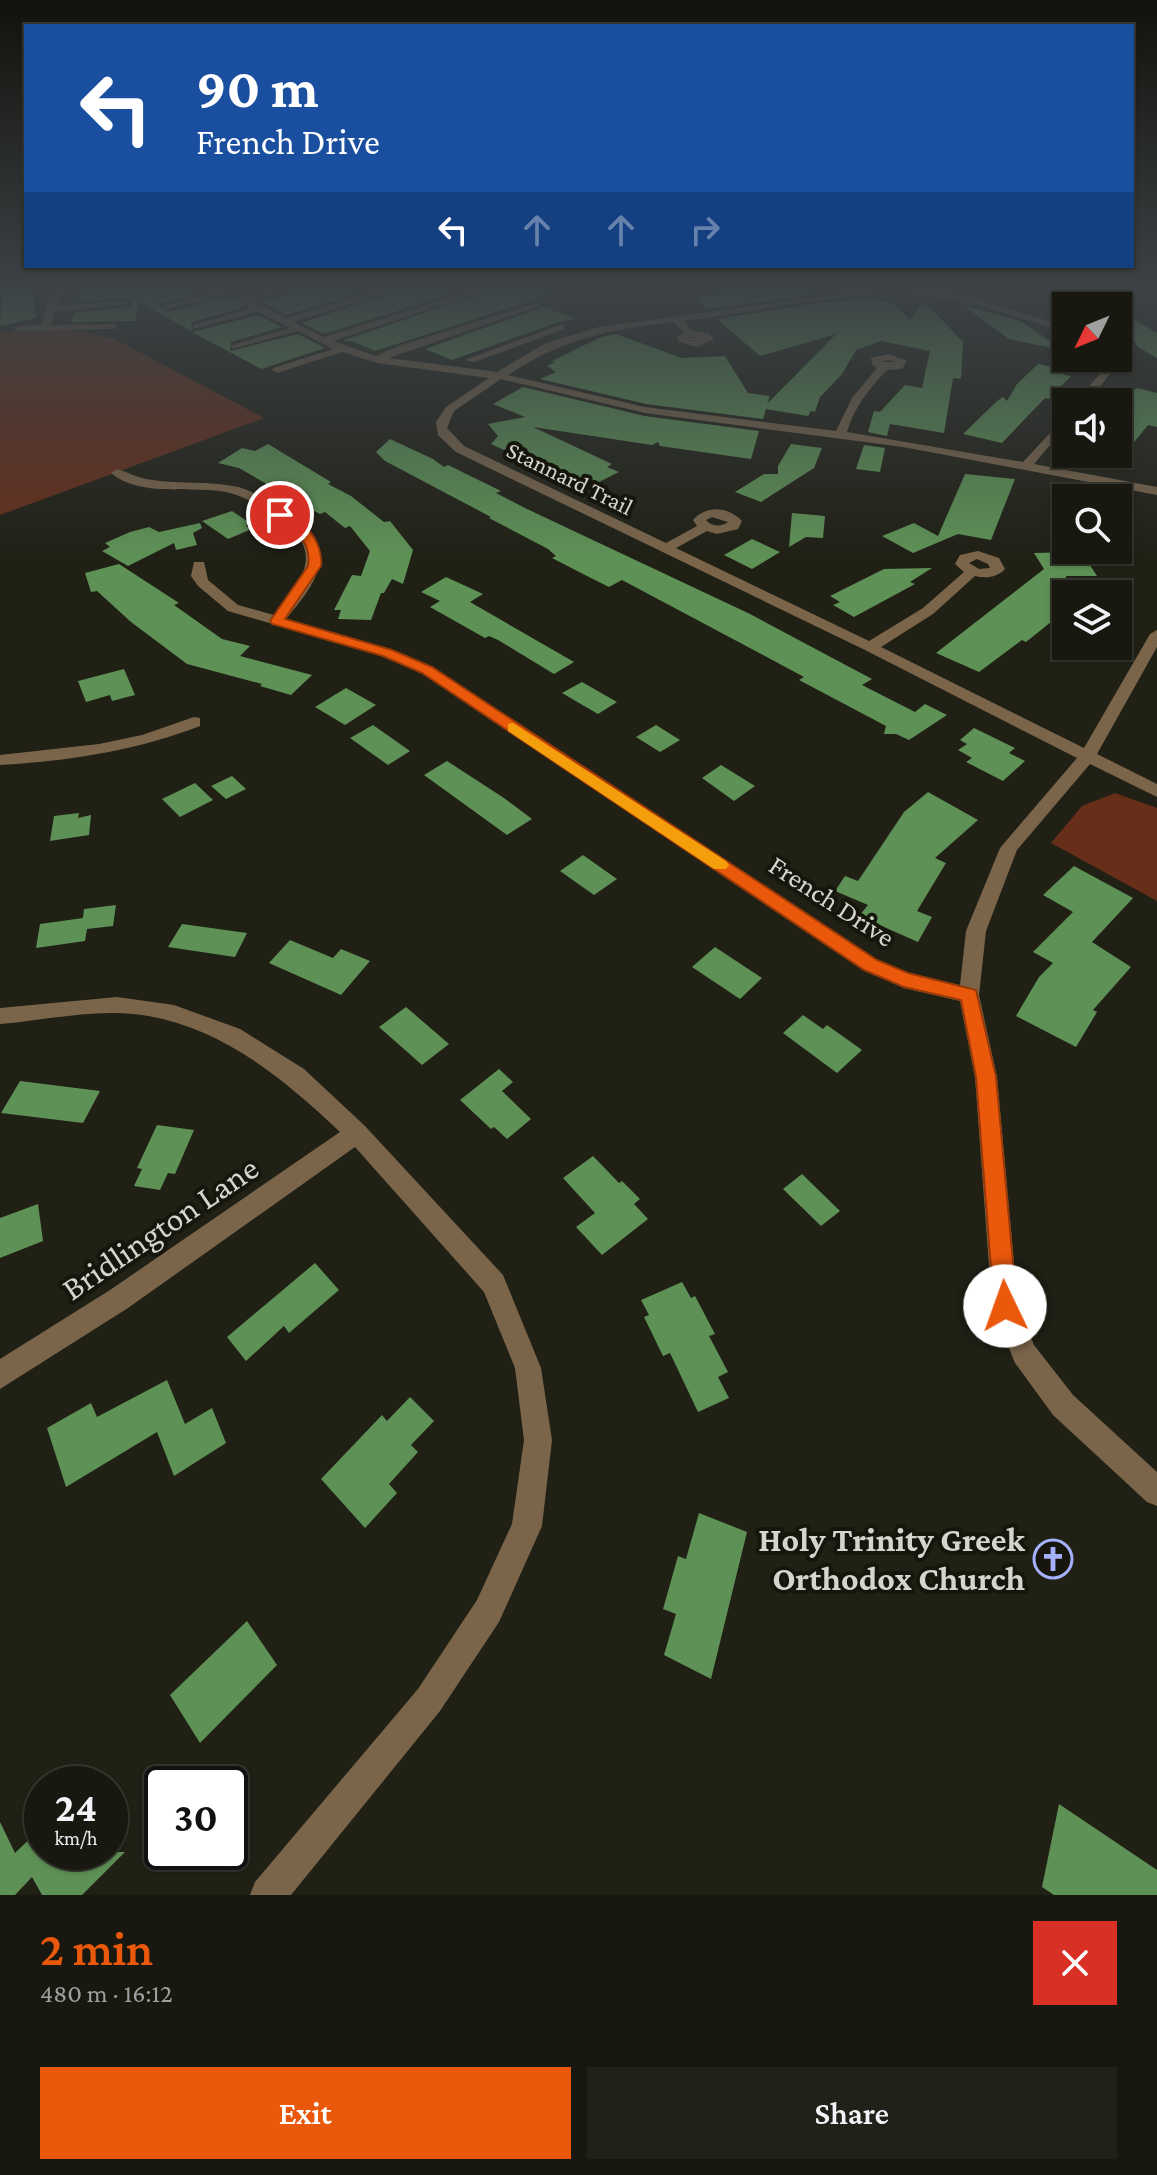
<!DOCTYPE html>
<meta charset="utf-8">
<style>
:root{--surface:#181810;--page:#212119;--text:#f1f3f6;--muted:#9fa09f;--line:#363730;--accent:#ea580c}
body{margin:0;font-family:"Crimson Pro",serif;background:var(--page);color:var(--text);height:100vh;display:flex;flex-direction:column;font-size:30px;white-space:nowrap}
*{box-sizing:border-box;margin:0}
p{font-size:26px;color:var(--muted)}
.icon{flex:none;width:44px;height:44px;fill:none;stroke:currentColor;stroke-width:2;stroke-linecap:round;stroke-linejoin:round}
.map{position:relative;height:1895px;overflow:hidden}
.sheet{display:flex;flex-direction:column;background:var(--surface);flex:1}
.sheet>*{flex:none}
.guide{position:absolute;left:24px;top:24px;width:1110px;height:244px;border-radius:0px;box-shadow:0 2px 6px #0004,0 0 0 2px var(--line);background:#1a4fa0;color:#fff;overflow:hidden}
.needle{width:52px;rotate:227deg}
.fabs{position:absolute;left:1052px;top:292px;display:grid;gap:16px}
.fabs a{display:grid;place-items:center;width:80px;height:80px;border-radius:0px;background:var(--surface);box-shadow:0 2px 6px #0004,0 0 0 2px var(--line);font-size:40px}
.speed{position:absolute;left:24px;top:1766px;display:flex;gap:16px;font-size:40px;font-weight:700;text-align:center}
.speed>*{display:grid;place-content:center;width:104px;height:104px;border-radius:50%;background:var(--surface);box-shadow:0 2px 6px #0004,0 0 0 2px var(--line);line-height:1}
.speed small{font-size:20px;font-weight:400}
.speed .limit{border:4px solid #111;border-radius:12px;background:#fff;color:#111}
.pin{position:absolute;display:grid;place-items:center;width:68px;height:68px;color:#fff;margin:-34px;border:4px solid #fff;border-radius:50%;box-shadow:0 2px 8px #0007}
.me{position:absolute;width:88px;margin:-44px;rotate:357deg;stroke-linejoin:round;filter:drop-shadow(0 0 6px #0008)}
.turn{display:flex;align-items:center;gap:28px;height:168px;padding:0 40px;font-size:36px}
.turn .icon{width:104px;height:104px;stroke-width:2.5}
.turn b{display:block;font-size:56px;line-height:68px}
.lanes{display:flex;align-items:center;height:76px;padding:0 40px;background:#0003;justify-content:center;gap:40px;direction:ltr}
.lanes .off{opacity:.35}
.round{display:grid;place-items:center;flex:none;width:84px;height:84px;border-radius:0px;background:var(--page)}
.headline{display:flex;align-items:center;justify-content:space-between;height:136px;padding:0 40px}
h1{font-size:48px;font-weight:600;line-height:60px;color:var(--accent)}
.cta{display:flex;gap:16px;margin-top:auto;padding:16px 40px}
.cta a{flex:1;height:92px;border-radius:0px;background:var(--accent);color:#fff;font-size:32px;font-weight:600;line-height:92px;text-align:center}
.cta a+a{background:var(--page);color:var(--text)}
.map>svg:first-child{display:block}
.green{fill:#672e1a}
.building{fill:#5e9156}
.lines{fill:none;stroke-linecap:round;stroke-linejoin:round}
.minor{fill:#7a654b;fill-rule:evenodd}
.route{fill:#ea580c;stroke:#983908;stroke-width:2}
.slow{fill:#f59e0b}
.labels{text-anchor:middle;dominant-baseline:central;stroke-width:8;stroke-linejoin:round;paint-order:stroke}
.far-street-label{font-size:24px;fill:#d5d5ce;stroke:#17160c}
.street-label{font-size:28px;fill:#d5d5ce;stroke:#17160c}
.near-street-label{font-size:34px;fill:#d5d5ce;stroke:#17160c}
.near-poi-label{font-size:34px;font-weight:bold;fill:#d5d5ce;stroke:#17160c;text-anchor:end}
</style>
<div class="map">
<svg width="1157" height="1895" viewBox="0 0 1157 1895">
<rect width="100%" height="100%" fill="#202015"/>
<g class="green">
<path d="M70 329 115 339 264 418 0 515V332Z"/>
<path d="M1115 793 1157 808V901L1051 843 1082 806Z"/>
</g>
<g class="building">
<path d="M2 292H34L36 318 0 326Z"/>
<path d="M79 292H206L159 304 168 312 233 295 244 307 192 322 191 331 140 302 135 321 71 322 74 313 132 306V301L125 298 77 301Z"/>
<path d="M296 292H366L286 315 260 301Z"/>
<path d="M393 292H458L324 334 301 323Z"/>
<path d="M485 292H549L550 295 375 351 352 341H342Z"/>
<path d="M732 292H835L707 309 693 297Z"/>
<path d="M876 298V302L891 301 910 320 924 301 963 342 961 379 953 378 944 433 890 424 887 436 868 432 874 411 880 412 905 385 922 388 930 351 881 341 856 350 842 374 820 397 815 412 811 411 808 416 766 409 763 419 646 404 540 379 556 372 547 366 555 362 552 361 601 337 616 334 682 358 725 356 748 393 770 396 767 404 836 334 760 356 717 319 812 304Z"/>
<path d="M963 305 1021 321 1062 350 1009 339Z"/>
<path d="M543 307 577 319 561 321 452 360 425 349Z"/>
<path d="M1118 310 1157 333V358L1138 347 1132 338 1118 335Z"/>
<path d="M258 315 282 327 231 342 230 351 298 334 325 348 261 369 192 332Z"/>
<path d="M1038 364 1067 370 1064 375 1071 376 1049 399 1045 398 1002 443 963 434 997 401 1003 397 1007 401 1017 384Z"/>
<path d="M523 387 645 416 759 431 751 459 660 446 658 442 652 445 533 427 612 464 607 467 619 472 587 488 491 444 498 436 488 424 525 417 493 404Z"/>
<path d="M1137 388 1157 393V427L1148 425 1130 447 1118 444V392L1128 394Z"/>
<path d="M390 439 433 459 444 467 448 465 501 491 496 493 527 509 750 614 872 679 862 685 915 712 925 704 947 715 909 740 896 734H884L886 726 799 680 804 677 763 655 622 580 609 587 585 575 552 558 556 556 548 549 489 518 491 517 385 461 376 452Z"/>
<path d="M268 444 331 482 328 484 351 496 384 522 390 521 413 550 403 584 392 579 384 593H381L371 620 338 619 341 610H334L352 575 361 576 370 551 350 526 345 528 325 512 320 514 308 508 239 468 218 463 242 448 255 451Z"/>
<path d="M791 444 822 448 814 468 761 502 735 492 764 474H778V466Z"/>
<path d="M864 445 885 448 880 472 856 469Z"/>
<path d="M965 474 1015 479 991 540 958 534 913 553 882 536 914 523 938 536Z"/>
<path d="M232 511 250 523 246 526 252 529 228 539 202 521Z"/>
<path d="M792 513 825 516 823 538 806 537 789 547Z"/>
<path d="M200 523 202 528 193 533 197 545 176 550 174 543 128 566 102 551 110 547 105 543 130 532 149 527 159 532Z"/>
<path d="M752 539 780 552 752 569 724 555Z"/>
<path d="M1076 552 1084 556 1097 576H1066V610L1026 642 1022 640 979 672 936 653 1044 569 1034 553Z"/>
<path d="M119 564 179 603 174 605 222 639 250 646 240 656 312 675 291 695 260 686 262 684 187 664 131 622 97 591 91 592 85 573Z"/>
<path d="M932 568 910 582 915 584 854 617 833 605 840 602 830 596 884 569Z"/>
<path d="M446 577 483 594 470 602 574 662 554 674 498 640 489 636 485 638 430 607 440 601 421 592Z"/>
<path d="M124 669 135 695 112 701 110 695 86 702 78 681Z"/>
<path d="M582 682 617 702 598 714 562 693Z"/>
<path d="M346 688 376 705 345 725 315 707Z"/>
<path d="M373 725 410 751 388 765 350 738Z"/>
<path d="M656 725 680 740 660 752 636 737Z"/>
<path d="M974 728 1015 748 1009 753 1025 761 1003 781 966 762 972 758 958 750 967 744 960 740Z"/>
<path d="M447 761 504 798 532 819 507 835 424 775Z"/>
<path d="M721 765 755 786 734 801 702 778Z"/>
<path d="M232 776 246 789 226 799 211 786Z"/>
<path d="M195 783 213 800 180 817 162 799Z"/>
<path d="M928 792 978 820 935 858 946 863 917 911 932 917 918 942 859 916 868 905 835 891 845 876 858 881 904 812Z"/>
<path d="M79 813 78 818 91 815 89 835 50 841 54 816Z"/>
<path d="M583 855 617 879 594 895 560 871Z"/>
<path d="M1074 866 1133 898 1092 942 1131 967 1093 1010 1097 1012 1076 1047 1016 1016 1039 977 1053 963 1033 952 1073 912 1043 895Z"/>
<path d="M116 905 113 926 87 929 85 941 36 948 40 924 83 918 84 909Z"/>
<path d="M182 924 247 933 235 957 168 947Z"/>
<path d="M290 940 333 958 341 949 370 961 341 995 269 963Z"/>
<path d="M715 947 762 978 740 999 692 967Z"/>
<path d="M406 1007 449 1044 422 1065 379 1027Z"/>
<path d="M803 1015 823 1029 827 1025 862 1050 837 1073 783 1033Z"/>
<path d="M499 1069 513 1082 502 1091 531 1119 507 1139 494 1127 491 1129 460 1100Z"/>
<path d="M20 1081 100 1091 83 1123 1 1113Z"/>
<path d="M157 1125 194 1130 175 1174 168 1173 160 1190 134 1186 142 1169 137 1168Z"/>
<path d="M593 1156 619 1183 622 1181 640 1199 634 1204 648 1219 602 1255 576 1227 595 1213 563 1178Z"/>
<path d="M802 1174 840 1211 821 1226 783 1189Z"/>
<path d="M38 1204 43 1241 0 1258V1218Z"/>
<path d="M315 1263 339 1290 289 1333 284 1326 246 1361 227 1337Z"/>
<path d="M682 1282 691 1298 695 1296 715 1334 709 1336 728 1372 718 1377 729 1398 698 1412 670 1353 663 1356 644 1317 649 1315 641 1300Z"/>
<path d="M167 1380 185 1424 212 1408 226 1443 174 1476 157 1432 66 1487 47 1428 91 1403 97 1417Z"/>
<path d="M410 1397 434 1421 411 1445 418 1452 389 1484 397 1493 365 1528 321 1479 382 1415 387 1421Z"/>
<path d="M699 1513 747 1532 711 1679 664 1655 676 1614 663 1609 678 1556 686 1559Z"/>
<path d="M247 1621 277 1665 200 1743 170 1695Z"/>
<path d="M1059 1804 1157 1870V1895H1054L1042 1887Z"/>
<path d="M0 1822 15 1853 42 1827V1852H125L82 1895H42L32 1877 15 1895H0Z"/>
</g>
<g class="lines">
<g class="minor">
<path d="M53 292H63L55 306 125 301 130 304 54 312 51 325 117 324 114 329 15 331V327L42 324 47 299Z"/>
<path d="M217 292H233L167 309 162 306Z"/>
<path d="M235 292 246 295 293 292 251 300 286 318 376 292H390L293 322 324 337 468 292H482L333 341 376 356 398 346 540 302V306L389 358 497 372 544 344 598 327 856 292H939L961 295 1066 326V332C1024 320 985 304 941 298 856 286 768 311 683 321L693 331 708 333 714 339 697 347 679 342 677 337 684 333 673 322C610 329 562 339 508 375L645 407 836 431 852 398 877 368 872 364 871 358 889 354 907 361 902 369 887 370C869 389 854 407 847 432L1023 462 1066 416V426L1034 464 1157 487V495L903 447 645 413 501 379 454 411 447 428 464 446 666 543 697 526 693 520C706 505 728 506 742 521L738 529 717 534 707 531 676 548 869 641 923 608 964 572 955 564 960 555 978 551 999 558 1005 569C998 577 986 579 975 576L933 614 881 647 1084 748 1150 634 1157 630V647L1097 754 1157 784V797L1090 764 1017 850 986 931 979 995 997 1077 1018 1306 1034 1345 1073 1395 1157 1472V1506L1147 1502 1053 1415 1015 1363 992 1306 975 1077 960 1001 904 988 864 970 422 673 382 656 228 611 198 586 191 576 194 562H204L208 580 238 605 274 615C299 583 326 555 284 523 268 512 250 498 230 493 193 484 142 499 111 473L117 469C127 472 136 477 146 479 177 485 208 480 238 487 267 495 328 532 319 567 314 586 298 604 286 619L392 650 432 667 878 960 908 973 960 985 966 931 1000 848 1077 758 865 650 456 452 438 435 436 422 446 407 489 378 377 363 342 352 277 373 272 370 273 368 333 349 298 331 232 349V345L290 328 258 312 193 329V325L251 308 240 300ZM691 337 701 338H702H688ZM889 360 896 362H881ZM712 517 728 522C722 527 712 527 706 520ZM977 559 988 564 990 568 979 569 969 563Z"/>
<path d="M1145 292H1156L1157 295 1150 296Z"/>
<path d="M562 324 565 329 474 362 465 360Z"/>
<path d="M1100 358H1110V374L1087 402H1075L1100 374Z"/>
<path d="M194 717 200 718V726C135 751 69 761 0 765V755L99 744 142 735Z"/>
<path d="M117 997 174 1005 240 1029 304 1069 365 1126 503 1275 541 1368 552 1440 542 1526 499 1622 440 1711 291 1895H250L255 1882 418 1689 477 1600 512 1524 524 1440 515 1368 484 1292 355 1147 128 1308 0 1389V1359L110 1290 340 1132C278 1073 207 1015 117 1013 79 1012 38 1021 0 1024V1008Z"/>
</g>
</g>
<linearGradient id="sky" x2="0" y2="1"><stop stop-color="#12120c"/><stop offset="0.52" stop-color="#3c4246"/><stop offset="1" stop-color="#3c4246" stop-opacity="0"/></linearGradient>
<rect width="1157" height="557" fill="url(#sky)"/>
<path class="route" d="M276 513C301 511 324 543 321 566L285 619 392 650 432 667 877 960 908 973 976 990 996 1077 1017 1306 1014 1315 1005 1318 997 1315 994 1306 976 1077 961 1000 904 987 864 970 422 673 383 656 272 624 270 621 308 566C312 540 294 531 276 518Z"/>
<path class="slow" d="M513 723 726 861 729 865 726 869H714L508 731V724Z"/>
<defs>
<g id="church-ring" transform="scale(2)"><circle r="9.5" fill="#17160c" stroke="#a5b1fc" stroke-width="1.5"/><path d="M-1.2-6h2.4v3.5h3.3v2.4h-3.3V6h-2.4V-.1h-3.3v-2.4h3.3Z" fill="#a5b1fc"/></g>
</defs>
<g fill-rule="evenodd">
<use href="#church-ring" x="1053" y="1559"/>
</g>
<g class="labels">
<g class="far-street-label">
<text transform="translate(570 478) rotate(26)">Stannard Trail</text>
</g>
<g class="street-label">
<text transform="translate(832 901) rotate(33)">French Drive</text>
</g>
<g class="near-street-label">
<text transform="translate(160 1228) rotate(-34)">Bridlington Lane</text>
</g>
<g class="near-poi-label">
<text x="1025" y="1539">Holy Trinity Greek<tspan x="1025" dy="39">Orthodox Church</tspan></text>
</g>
</g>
</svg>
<div class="fabs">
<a><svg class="needle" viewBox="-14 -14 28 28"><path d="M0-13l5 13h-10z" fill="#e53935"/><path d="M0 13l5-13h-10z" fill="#9fa09f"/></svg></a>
<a><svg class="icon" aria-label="sound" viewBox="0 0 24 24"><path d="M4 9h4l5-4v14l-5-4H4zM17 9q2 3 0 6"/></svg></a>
<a><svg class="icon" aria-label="search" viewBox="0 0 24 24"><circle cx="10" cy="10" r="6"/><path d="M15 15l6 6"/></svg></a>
<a><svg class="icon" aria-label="layers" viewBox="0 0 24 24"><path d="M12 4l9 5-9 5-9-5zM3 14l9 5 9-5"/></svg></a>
</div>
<div class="speed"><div>24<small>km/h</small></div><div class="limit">30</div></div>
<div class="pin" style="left:280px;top:515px;background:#d93025"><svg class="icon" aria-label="arrive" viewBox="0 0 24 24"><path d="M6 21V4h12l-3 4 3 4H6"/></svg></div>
<svg class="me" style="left:1005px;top:1306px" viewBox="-20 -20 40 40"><circle r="19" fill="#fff"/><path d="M0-13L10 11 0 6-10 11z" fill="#ea580c"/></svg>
<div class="guide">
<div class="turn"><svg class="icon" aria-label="left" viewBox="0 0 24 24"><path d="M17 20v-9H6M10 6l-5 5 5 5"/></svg><div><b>90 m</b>French Drive</div></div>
<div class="lanes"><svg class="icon" aria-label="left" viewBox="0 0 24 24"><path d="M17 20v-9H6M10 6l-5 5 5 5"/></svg><svg class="icon off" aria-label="ahead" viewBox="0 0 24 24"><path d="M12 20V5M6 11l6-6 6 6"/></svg><svg class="icon off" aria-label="ahead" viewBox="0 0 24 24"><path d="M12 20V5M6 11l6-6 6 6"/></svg><svg class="icon off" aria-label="right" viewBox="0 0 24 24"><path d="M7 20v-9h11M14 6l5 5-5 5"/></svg></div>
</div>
</div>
<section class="sheet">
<div class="headline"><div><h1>2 min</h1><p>480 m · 16:12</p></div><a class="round" style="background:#d93025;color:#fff"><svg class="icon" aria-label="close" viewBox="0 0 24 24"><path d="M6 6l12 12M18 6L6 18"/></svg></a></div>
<div class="cta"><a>Exit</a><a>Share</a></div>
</section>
